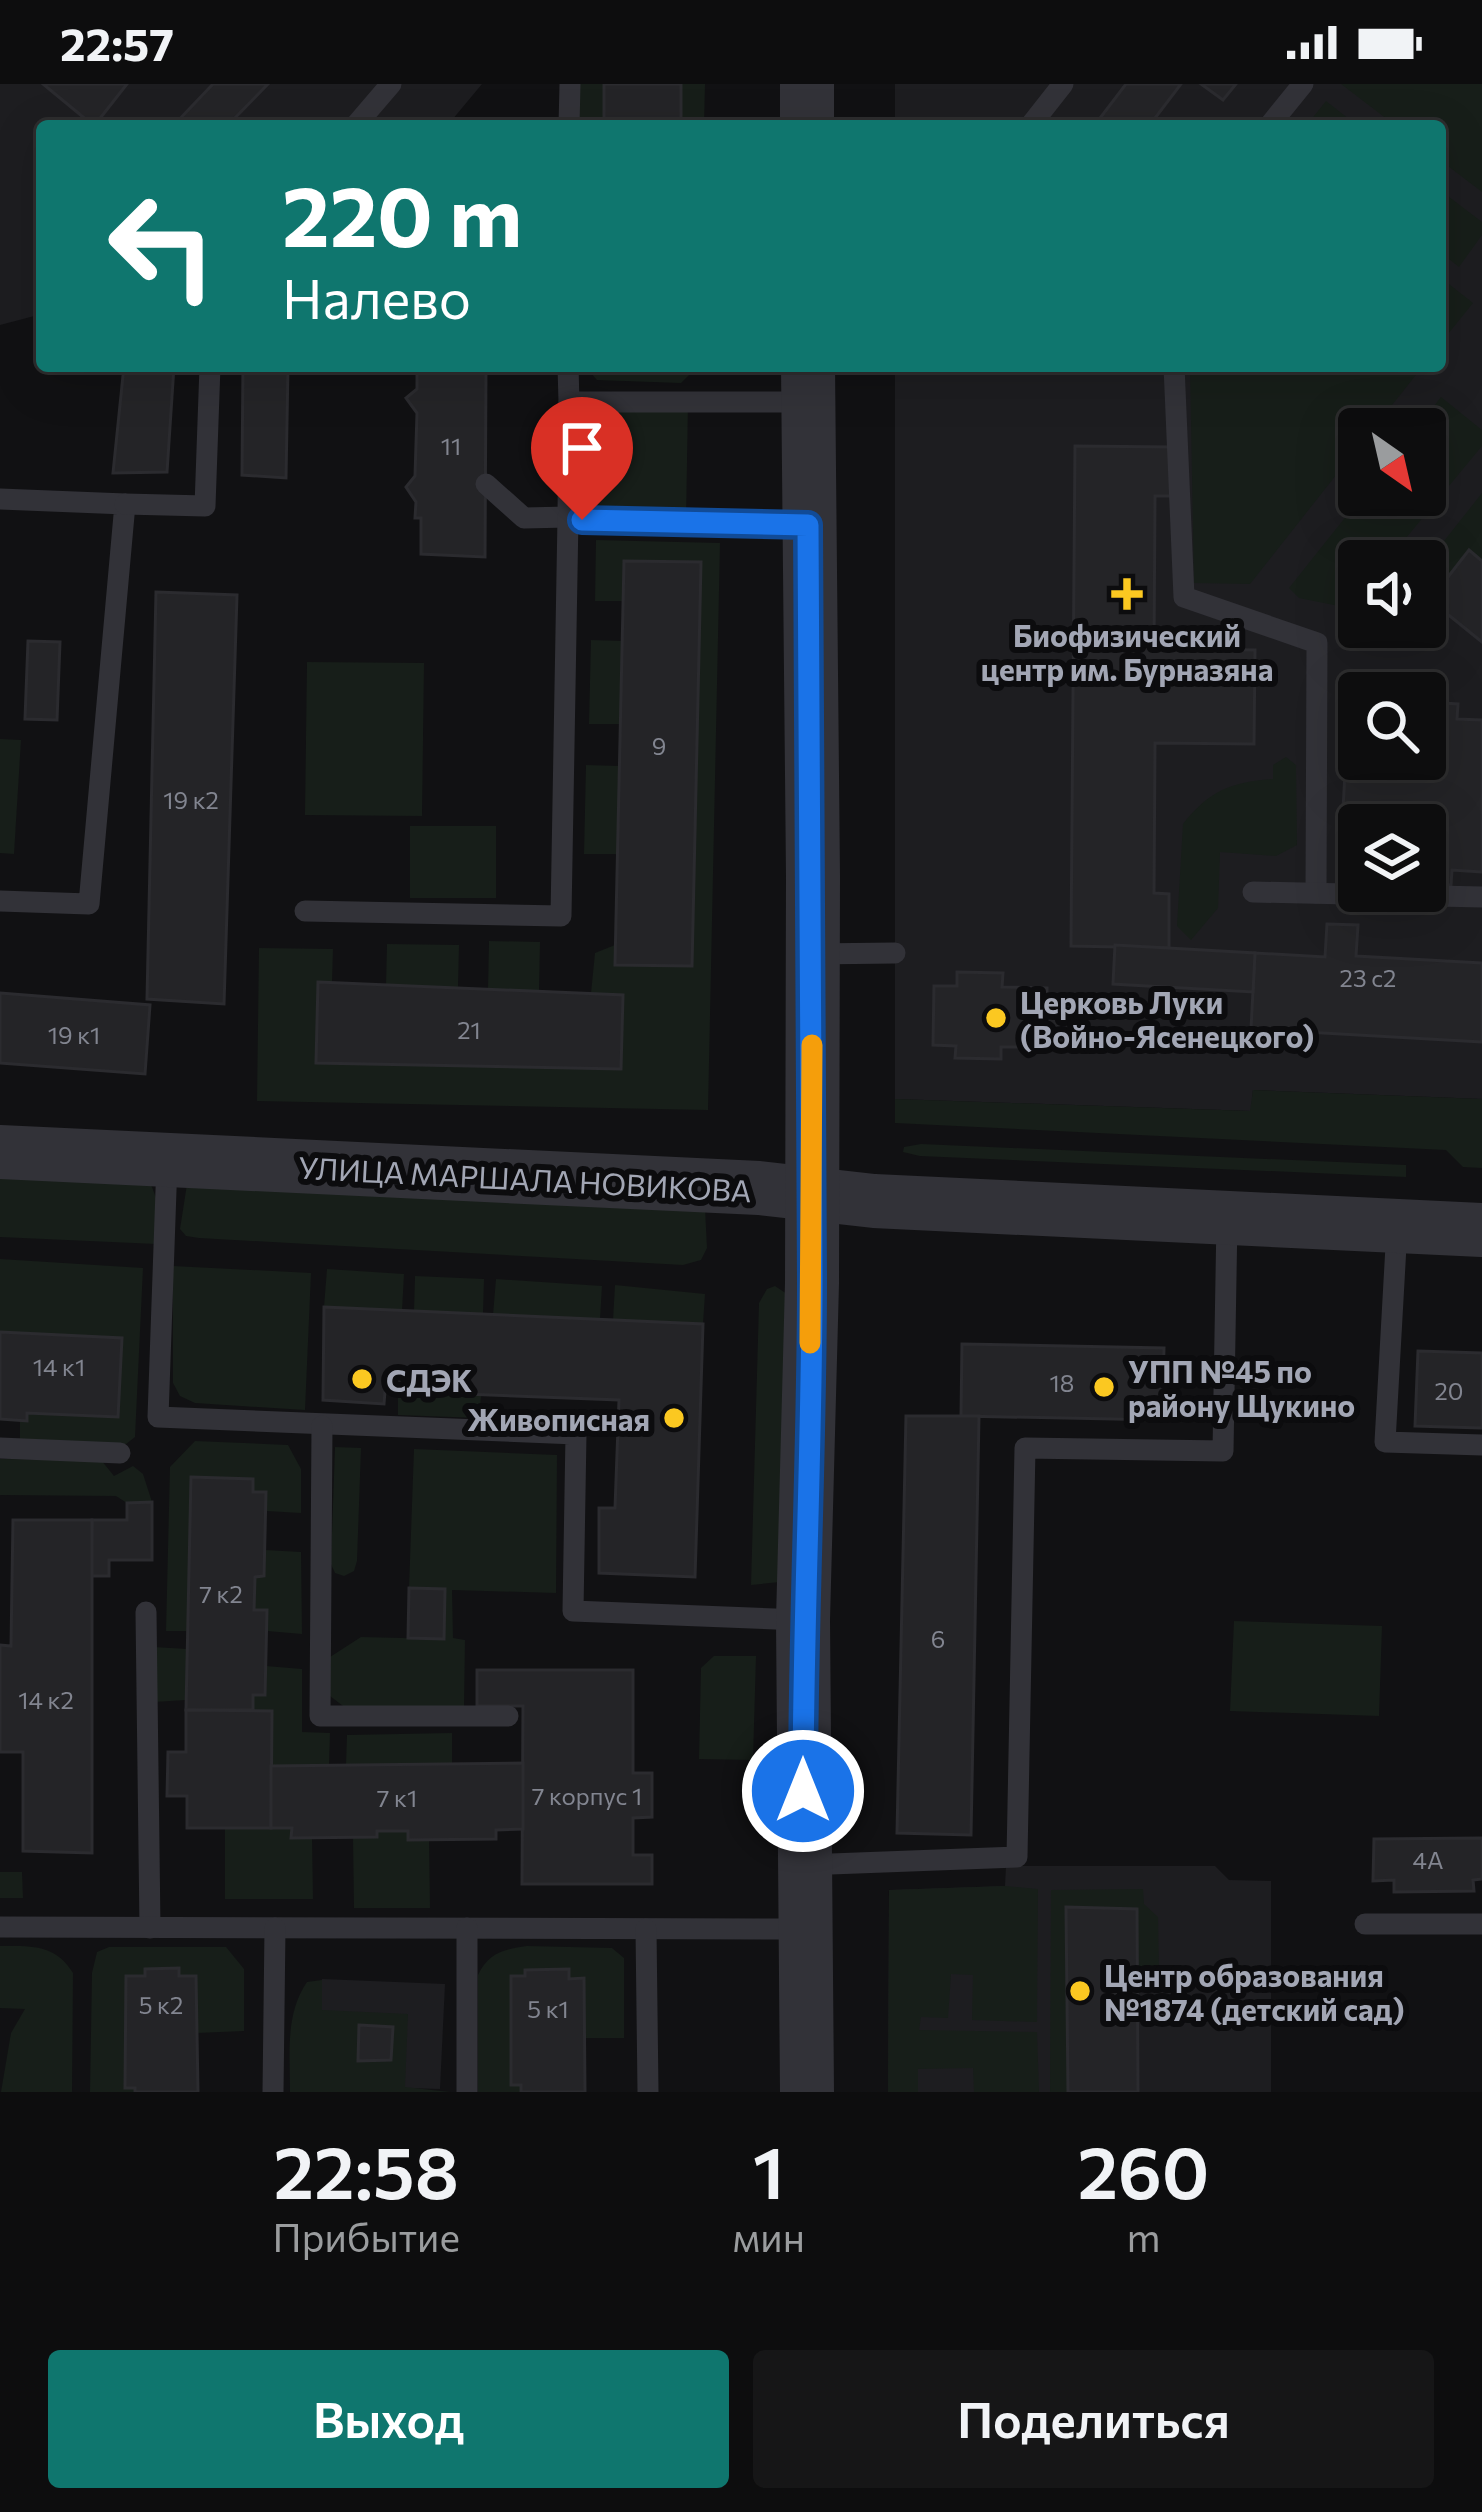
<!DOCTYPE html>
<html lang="ru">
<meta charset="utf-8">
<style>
:root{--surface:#0d0d0e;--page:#161617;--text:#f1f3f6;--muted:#9a9c9e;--line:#2d2d2e;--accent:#0f766e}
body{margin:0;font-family:Commissioner,sans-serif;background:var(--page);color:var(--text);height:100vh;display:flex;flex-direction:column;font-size:45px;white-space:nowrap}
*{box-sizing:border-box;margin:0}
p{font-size:39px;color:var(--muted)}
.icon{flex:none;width:66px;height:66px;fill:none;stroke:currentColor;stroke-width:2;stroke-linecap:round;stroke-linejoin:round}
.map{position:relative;height:2008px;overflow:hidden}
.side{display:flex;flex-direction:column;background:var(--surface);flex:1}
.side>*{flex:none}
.guide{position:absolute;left:36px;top:36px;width:1410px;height:252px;border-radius:12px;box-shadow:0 12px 48px #0002,0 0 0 3px var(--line);background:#0f766e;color:#fff;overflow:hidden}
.needle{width:78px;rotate:146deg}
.controls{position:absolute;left:1338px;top:324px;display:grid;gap:24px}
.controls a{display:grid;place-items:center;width:108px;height:108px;border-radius:12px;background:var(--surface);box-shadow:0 12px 48px #0002,0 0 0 3px var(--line);font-size:60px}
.pin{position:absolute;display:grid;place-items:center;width:102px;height:102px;color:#fff;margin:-123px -51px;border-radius:50% 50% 50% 0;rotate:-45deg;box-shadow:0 0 12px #0007}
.pin .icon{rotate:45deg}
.me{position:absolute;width:132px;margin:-66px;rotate:0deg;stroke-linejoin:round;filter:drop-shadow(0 0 9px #0008)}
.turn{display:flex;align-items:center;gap:42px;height:252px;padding:0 48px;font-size:54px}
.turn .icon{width:156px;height:156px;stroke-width:2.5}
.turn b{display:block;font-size:84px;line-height:102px}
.eta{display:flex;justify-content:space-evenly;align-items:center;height:204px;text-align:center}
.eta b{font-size:72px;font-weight:600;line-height:84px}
.primary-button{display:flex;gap:24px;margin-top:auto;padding:24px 48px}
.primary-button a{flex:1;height:138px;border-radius:12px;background:var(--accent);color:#fff;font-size:48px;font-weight:600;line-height:138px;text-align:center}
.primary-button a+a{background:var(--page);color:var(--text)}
.status{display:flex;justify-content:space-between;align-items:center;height:84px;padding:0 60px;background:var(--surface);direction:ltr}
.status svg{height:33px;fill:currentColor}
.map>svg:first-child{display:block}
.built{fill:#1d1d20;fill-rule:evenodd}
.green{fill:#171e19}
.building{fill:#242427;stroke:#2b2b2f;stroke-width:3}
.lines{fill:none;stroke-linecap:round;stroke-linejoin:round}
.service{stroke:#323238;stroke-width:21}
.tertiary{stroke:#323238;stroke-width:54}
.route-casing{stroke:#114b97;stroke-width:30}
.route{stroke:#1a73e8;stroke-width:21}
.slow{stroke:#f59e0b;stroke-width:21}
.poi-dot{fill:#fbc821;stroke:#0c0c0e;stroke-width:4.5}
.labels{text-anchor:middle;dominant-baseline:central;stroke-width:12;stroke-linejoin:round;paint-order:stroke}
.number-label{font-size:24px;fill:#828590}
.poi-label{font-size:30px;font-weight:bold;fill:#a2a6b4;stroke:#0c0c0e;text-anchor:start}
.street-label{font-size:30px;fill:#a2a6b4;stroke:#0c0c0e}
</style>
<div class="status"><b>22:57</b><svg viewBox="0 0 49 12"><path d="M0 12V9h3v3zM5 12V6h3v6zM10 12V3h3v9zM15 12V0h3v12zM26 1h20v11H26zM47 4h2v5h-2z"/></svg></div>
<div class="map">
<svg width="1482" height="2008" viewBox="0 0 1482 2008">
<rect width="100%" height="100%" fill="#111113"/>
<g class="built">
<path d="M0 0H482L447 42H42V230L0 241Z"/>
<path d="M895 0H1482V1015L1253 1006 1251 1027 895 1015V282H1440V42H895ZM1359 345H1425V411H1359ZM1359 477H1425V543H1359ZM1359 609H1425V675H1359ZM1359 741H1425V807H1359Z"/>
<path d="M1006 1782H1215L1229 1796 1271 1797V2008H888L889 1806 1005 1802Z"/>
<path d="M322 1895 445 1900 440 2005 405 2004 321 1926Z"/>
</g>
<g class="green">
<rect x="576" y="0" width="28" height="42"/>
<path d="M681 0H705L704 42H681Z"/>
<path d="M1341 0H1482V108L1440 76V42H1396Z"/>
<path d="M1326 17 1358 42H1306Z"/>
<path d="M1440 106 1482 138V151L1459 183 1440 168Z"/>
<path d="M1440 193 1473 219 1440 260Z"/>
<path d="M585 282H698L681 299 597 296Z"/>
<path d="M1190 282H1423L1373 345H1359V362L1250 500 1194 499Z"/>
<path d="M1441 313 1482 346V362L1387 477H1359V511L1349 524 1299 514 1289 504 1363 411H1425V345H1416Z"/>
<path d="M585 317 688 319 686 438 582 436Z"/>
<path d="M1482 409V477L1468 467 1430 516 1425 513V481Z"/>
<path d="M596 456 720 459 708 1026 257 1017 259 864 333 865 332 898H319L622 911 591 909 595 869 615 861 616 881 692 882 701 479 625 477 624 517H595Z"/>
<path d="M591 556 622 557 620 640H589Z"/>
<path d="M307 578 424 579 422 732 305 731Z"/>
<path d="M0 655 21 656 14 770 0 769Z"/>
<path d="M1286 673 1296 681 1297 761 1276 772 1220 768 1218 824 1191 856 1177 842 1183 740C1209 707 1231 698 1273 695V681Z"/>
<path d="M586 681 620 682 618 770H584Z"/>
<rect x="410" y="742" width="86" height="72"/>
<path d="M489 857 540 858 539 907 488 906Z"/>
<path d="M387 860 459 861 458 903 386 902Z"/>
<path d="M1253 1006 1482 1015V1084L1463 1083 1446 1066 895 1039V1015L1250 1027Z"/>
<path d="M921 1060 1406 1081V1093L920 1072 903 1068 904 1063Z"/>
<path d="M0 1089 150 1098 158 1119 156 1160 0 1153Z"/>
<path d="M187 1100 705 1124 707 1164 701 1176 683 1181 199 1154 186 1152 180 1145Z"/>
<path d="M0 1175 143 1184 135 1353 126 1360 20 1355V1336H27V1329L118 1333 122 1255 0 1248Z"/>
<path d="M173 1182 311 1189 305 1326 195 1319 180 1312 173 1299Z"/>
<path d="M327 1185 404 1190 402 1227 324 1223Z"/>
<path d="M415 1192 484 1195 483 1230 414 1227Z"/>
<path d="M496 1195 602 1202 600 1235 493 1231Z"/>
<path d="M615 1201 705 1210 703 1240 613 1236Z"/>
<path d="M775 1202 787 1210 780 1498 751 1501 759 1219 767 1205Z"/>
<path d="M398 1309 481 1312 479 1334 398 1331Z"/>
<path d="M195 1357 288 1361 301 1385V1429L266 1427V1409L253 1408 252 1395 191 1394 187 1547H166L170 1383Z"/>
<path d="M335 1363 361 1364 357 1477 354 1487 344 1492 335 1489 331 1480Z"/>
<path d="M414 1365 557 1371 556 1509 452 1506 453 1554 465 1556 464 1624 347 1625 330 1612V1573L361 1553 443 1555 409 1504Z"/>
<path d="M0 1375 101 1376 114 1392 133 1382 143 1390 152 1418 127 1419 116 1412 0 1411Z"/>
<path d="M265 1466 301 1468 302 1550 267 1547V1527L254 1526 255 1493 264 1492Z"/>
<path d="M1234 1537 1382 1542 1379 1632 1230 1627Z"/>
<path d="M154 1563 187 1565 186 1616 154 1618Z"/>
<path d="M714 1572H756L753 1676 699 1675 701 1584Z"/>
<path d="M266 1582 302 1585V1648L330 1649 329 1681 271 1682 272 1627 253 1626V1611L265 1610Z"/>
<path d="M452 1649V1680L346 1681 347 1651Z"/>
<path d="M225 1744H292V1754L312 1753 313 1815H225Z"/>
<path d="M377 1747H408V1756L429 1755 430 1824H354L353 1753Z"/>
<path d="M0 1788H22L23 1814H0Z"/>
<path d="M1005 1802 1038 1805 1037 1938 972 1936 973 1891 951 1890 948 1934 921 1933 919 1946 1037 1948 1039 2008H974L973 1984 918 1985V2008H888L889 1806Z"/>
<path d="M1143 1805 1144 1820 1158 1833 1159 1890H1137V1825L1066 1824 1068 2008H1050L1051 1806Z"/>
<path d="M0 1862C32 1862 55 1860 73 1889L72 2008H1L11 1949 25 1925 0 1924Z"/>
<path d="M527 1862 612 1864 624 1874V1954H585L583 1894 569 1895V1885L526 1886 525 1892H511V2000L521 2001V2008H478V1891C488 1869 504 1865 527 1862Z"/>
<path d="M109 1863H226L244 1885V1947L197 1949 195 1892H179L178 1884 145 1885V1892H127L125 2003 135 2004V2008H90L92 1889 97 1868Z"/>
<path d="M322 1896V1926L408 1930 405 2003 450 2008H290C290 1970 285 1930 307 1898Z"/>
</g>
<g class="building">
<path d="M43 0H127L94 42Z"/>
<path d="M213 0H268L227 42H173Z"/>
<rect x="604" y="0" width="77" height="42"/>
<path d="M1126 0H1181L1149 42H1094Z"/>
<path d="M1201 0H1236L1223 16Z"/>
<path d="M124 282H174L167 388 113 389Z"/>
<path d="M243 282H288L286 394 242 391Z"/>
<path d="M423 282H486L485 473 421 470V434H415L416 418 406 403 415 392 417 329 406 314 417 305V284Z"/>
<path d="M1075 362 1172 363V412H1155L1154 565 1255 566 1254 660 1155 659 1154 809 1169 810V864L1071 862Z"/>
<path d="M1469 466 1482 477V558L1430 516Z"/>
<path d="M624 477 701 478 692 882 615 881Z"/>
<path d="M156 508 237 511 224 920 147 915Z"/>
<path d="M28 557 60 558 57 636 25 635Z"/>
<path d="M1425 618 1458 620 1457 635 1482 636V788L1452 786 1451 801 1425 800V741H1359L1357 784 1359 725H1343L1345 689 1362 690V675H1425Z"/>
<path d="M1327 840 1358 841 1356 872 1482 879V958L1251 945 1255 869 1325 873Z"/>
<path d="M1115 861 1255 869 1253 908 1113 900Z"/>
<path d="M957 888 1003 889 1002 903 1047 904V920L1059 921V948H1046V963H1001V975L955 974 956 962 933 961 934 902H957Z"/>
<path d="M318 898 623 911 621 985 316 979Z"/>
<path d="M0 909 150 921 145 990 0 979Z"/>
<path d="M324 1223 703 1240 695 1493 599 1489V1424H615L619 1316 385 1307 384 1320 323 1316Z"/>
<path d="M0 1248 122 1254 118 1333 27 1329V1337L0 1335Z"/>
<path d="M962 1260 1164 1264 1162 1336 961 1332Z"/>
<path d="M1418 1267 1482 1269V1344L1415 1342Z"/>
<path d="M906 1332H979L971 1751 897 1749Z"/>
<path d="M191 1393 253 1395V1408H266L264 1492 255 1493 254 1526H267L265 1611H253V1626H186Z"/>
<path d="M152 1418V1476H109V1492H91L92 1436H127V1419Z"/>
<path d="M13 1436H92V1769L23 1767V1668H0V1561L11 1562Z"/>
<path d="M409 1504 445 1505 444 1555 408 1554Z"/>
<path d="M477 1586H633V1689H652V1733L633 1734V1771H652V1800H522L523 1622H477Z"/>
<path d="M186 1626 272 1627 271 1744H187V1712H167L168 1668H186Z"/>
<path d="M523 1679V1745L496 1746V1755L408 1756V1747H377V1753L291 1754 292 1744H271V1682Z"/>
<path d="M1482 1754V1795L1473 1796 1474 1807 1394 1808V1796L1373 1797 1374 1755Z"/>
<path d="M1066 1823 1137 1825 1138 2008H1068Z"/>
<path d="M179 1884V1892H196L198 2008H135V2004H125L126 1892H145V1885Z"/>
<path d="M569 1885V1895L584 1894 585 2008H521V2001H511V1892H525V1886Z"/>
<path d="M359 1941 393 1943 391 1976 358 1977Z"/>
</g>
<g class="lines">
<g class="service">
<path d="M355 42 391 0"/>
<path d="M569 42 570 0"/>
<path d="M1030 42 1063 0"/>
<path d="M1269 42 1303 0"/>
<path d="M568 282 569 318H808"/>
<path d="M1174 282 1184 513 1317 559 1316 809"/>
<path d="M486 400 524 434 568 433 569 318"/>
<path d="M0 415 125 420 89 820 0 817"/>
<path d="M125 420 205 422 210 282"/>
<path d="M1253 808 1482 813"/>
<path d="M305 827 561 832 568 433 807 441"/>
<path d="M813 870 895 869"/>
<path d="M167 1078 158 1333 576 1350 573 1527 801 1536"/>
<path d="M1397 1144 1385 1358 1482 1361"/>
<path d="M322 1342 320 1632H508"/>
<path d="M0 1364 120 1369"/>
<path d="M146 1528 150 1844"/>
<path d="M804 1781 1017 1773 1025 1364 1223 1367 1227 1135"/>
<path d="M1365 1840H1482"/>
<path d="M0 1843 803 1845"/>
<path d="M646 1845 648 2008"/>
<path d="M273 2008 275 1844"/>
<path d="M467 2008V1844"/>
</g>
<g class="tertiary">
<path d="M807 0V42"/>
<path d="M0 1068 759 1104 874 1117 1482 1146"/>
<path d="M807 2008 803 1536 812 1199 813 793 808 282"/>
</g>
</g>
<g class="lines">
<g class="route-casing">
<path id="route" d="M582 436 808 441C811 693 812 945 812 1197 812 1367 803 1537 803 1707"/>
</g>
<use href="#route" class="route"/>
<path class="slow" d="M810 1259 812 961"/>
</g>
<g class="poi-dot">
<path d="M1121 492h12v12h12v12h-12v12h-12v-12h-12v-12h12z"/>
<circle cx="996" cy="934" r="12"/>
<circle cx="362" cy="1295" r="12"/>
<circle cx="1104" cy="1303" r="12"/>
<circle cx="674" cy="1334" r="12"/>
<circle cx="1080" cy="1907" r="12"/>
</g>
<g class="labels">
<g class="number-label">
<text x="451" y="361">11</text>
<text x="659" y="661">9</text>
<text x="191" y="715">19 к2</text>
<text x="1368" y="893">23 с2</text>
<text x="469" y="945">21</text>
<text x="74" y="950">19 к1</text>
<text x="59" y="1282">14 к1</text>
<text x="1062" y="1298">18</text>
<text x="1449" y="1306">20</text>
<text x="221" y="1509">7 к2</text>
<text x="938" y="1554">6</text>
<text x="46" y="1615">14 к2</text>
<text x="587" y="1711">7 корпус 1</text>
<text x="397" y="1713">7 к1</text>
<text x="1428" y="1775">4А</text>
<text x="161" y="1920">5 к2</text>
<text x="548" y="1924">5 к1</text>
</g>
<g class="poi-label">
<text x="1127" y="550" text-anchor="middle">Биофизический<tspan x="1127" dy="34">центр им. Бурназяна</tspan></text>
<text x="1020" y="917">Церковь Луки<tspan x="1020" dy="34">(Войно-Ясенецкого)</tspan></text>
<text x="1128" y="1286">УПП №45 по<tspan x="1128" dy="34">району Щукино</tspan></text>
<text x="386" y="1295">СДЭК</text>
<text x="650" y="1334" text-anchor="end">Живописная</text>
<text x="1104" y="1890">Центр образования<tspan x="1104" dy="34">№1874 (детский сад)</tspan></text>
</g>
<g class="street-label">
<text transform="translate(525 1094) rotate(3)">УЛИЦА МАРШАЛА НОВИКОВА</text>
</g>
</g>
</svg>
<div class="controls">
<a><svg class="needle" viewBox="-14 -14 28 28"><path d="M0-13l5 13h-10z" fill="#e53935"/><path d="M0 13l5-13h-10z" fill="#9a9c9e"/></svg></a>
<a><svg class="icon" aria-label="sound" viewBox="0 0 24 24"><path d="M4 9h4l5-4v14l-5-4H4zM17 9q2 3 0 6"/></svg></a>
<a><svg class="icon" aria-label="search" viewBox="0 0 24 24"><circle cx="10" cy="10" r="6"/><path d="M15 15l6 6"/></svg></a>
<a><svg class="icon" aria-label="layers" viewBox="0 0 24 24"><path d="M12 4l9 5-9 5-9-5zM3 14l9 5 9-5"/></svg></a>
</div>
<div class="pin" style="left:582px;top:436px;background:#d93025"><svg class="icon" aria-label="arrive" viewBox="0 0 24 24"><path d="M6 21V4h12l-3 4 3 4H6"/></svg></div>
<svg class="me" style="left:803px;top:1707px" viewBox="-20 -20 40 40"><circle r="17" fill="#1a73e8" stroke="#fff" stroke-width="3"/><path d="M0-11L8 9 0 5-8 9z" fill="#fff"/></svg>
<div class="guide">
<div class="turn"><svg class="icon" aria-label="left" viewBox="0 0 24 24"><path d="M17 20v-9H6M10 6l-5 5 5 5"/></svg><div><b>220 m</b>Налево</div></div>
</div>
</div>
<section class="side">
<div class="eta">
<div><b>22:58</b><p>Прибытие</p></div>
<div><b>1</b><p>мин</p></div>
<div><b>260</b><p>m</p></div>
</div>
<div class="primary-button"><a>Выход</a><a>Поделиться</a></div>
</section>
